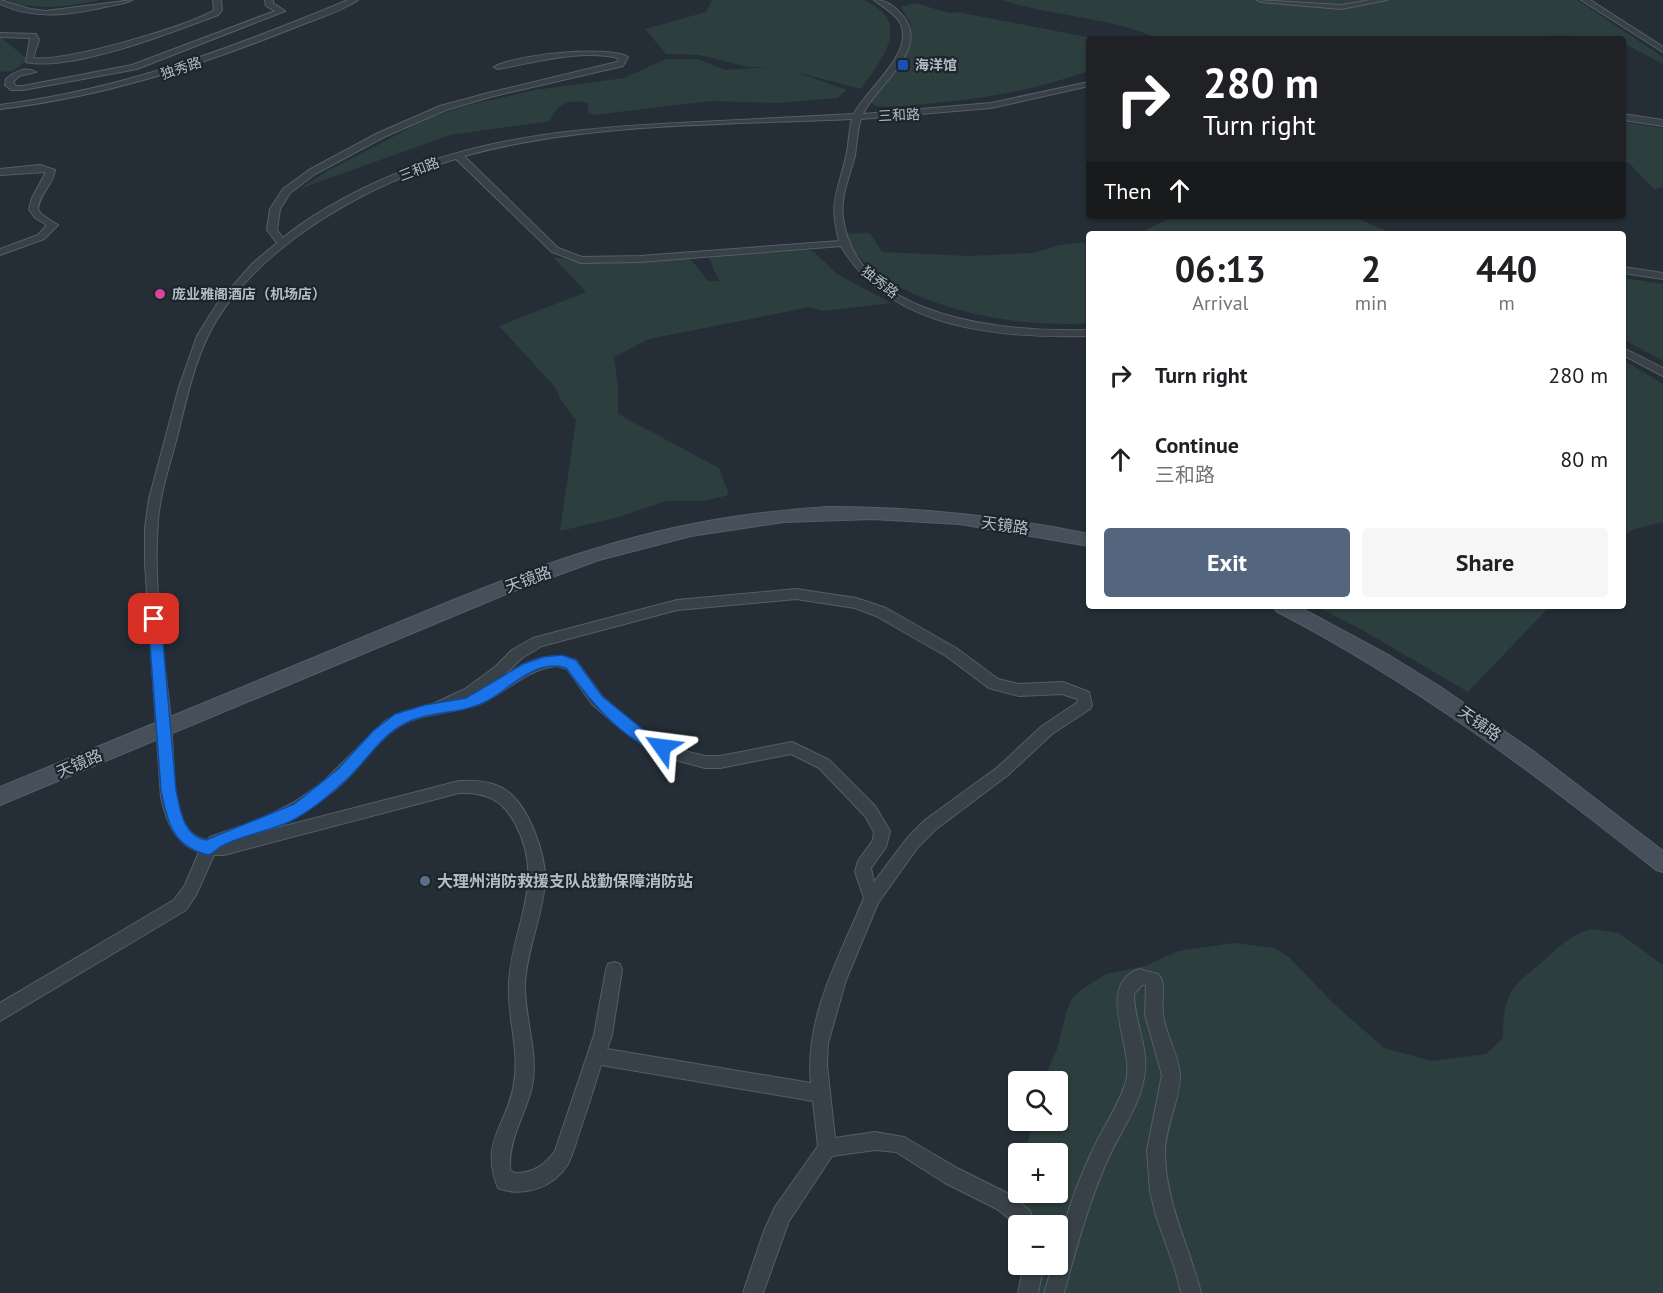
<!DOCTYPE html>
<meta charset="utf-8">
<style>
:root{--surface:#fff;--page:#f6f6f6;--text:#202124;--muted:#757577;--accent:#53667d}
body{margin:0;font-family:"PT Sans","Noto Sans SC",sans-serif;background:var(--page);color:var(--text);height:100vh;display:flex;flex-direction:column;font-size:22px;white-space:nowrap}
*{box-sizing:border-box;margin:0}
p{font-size:20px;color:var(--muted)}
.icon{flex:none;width:33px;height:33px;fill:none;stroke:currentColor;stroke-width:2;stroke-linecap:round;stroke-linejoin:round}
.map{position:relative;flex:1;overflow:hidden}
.details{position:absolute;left:1086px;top:231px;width:540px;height:378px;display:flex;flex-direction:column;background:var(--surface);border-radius:6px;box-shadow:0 2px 4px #0004}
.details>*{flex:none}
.hud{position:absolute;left:1086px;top:36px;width:540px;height:183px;border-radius:6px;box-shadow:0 2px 4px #0004;background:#202124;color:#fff;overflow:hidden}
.controls{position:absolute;left:1008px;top:1071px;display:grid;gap:12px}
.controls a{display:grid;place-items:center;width:60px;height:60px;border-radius:6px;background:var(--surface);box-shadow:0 2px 4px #0004;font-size:30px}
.pin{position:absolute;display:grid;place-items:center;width:51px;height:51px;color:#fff;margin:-26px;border-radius:12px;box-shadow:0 3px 9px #0006}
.me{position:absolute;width:66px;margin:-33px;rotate:301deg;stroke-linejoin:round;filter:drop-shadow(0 0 4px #0008)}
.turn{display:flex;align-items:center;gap:21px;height:126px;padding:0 18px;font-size:27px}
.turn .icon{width:78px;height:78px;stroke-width:2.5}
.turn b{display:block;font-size:42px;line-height:51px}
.then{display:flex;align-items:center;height:57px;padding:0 18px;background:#0003;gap:12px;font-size:22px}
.eta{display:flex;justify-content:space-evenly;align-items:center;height:102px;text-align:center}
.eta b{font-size:36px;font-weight:600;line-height:42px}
.action{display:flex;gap:12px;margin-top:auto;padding:12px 18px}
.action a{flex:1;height:69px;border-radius:6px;background:var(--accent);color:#fff;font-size:24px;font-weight:600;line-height:69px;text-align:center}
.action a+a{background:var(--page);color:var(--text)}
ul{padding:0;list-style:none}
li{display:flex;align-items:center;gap:18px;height:84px;padding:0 18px}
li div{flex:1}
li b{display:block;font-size:22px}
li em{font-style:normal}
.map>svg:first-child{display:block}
.green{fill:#2c3e3d}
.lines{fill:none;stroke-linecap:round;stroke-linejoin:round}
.street-casing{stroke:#565e65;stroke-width:2}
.secondary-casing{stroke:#565e65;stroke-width:2}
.street{fill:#384048;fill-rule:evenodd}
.secondary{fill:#464f5a;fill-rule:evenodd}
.route{fill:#1a73e8;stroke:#114b97;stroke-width:1.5}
.transit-dot{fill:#1a4fb4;stroke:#1d252c;stroke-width:2}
.hotel-dot{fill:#d1479c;stroke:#1d252c;stroke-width:2}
.service-dot{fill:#5c6f8a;stroke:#1d252c;stroke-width:2}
.labels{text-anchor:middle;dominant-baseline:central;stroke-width:4.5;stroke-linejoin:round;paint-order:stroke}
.far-poi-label{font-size:14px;font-weight:bold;fill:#b3bbc4;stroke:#1d252c;text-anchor:start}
.far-street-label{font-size:14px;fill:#b3bbc4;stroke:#1d252c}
.street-label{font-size:16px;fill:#b3bbc4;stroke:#1d252c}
.poi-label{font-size:16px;font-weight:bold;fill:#b3bbc4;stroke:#1d252c;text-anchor:start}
</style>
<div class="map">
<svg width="1663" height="1293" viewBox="0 0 1663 1293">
<rect width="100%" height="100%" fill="#252e37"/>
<g class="green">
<path d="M7 0H101C70 6 38 12 7 0Z"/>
<path d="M712 0H864C914 23 882 58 861 89L796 72 847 90 837 98 776 103 711 101 593 115 588 113V103C569 99 558 103 550 121L450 135 299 189 329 170 429 118 465 106 535 90 624 78 666 59H698L725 70 771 67H748L699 55 666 54 645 29 706 12Z"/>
<path d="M1002 0H1577L1663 57V64L1623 43V39C1591 39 1558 31 1527 39H1158C1114 17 1051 17 1002 0Z"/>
<path d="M915 3 949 13 958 12 1097 39H1089V71C1034 90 984 99 926 104 909 105 892 108 875 106L871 102 873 97 911 40V25L901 7Z"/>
<path d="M0 37 28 59 13 71 0 72Z"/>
<path d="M1623 122 1663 128V187L1654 189 1629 163H1623Z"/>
<path d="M1175 216H1353L1392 234H1137Z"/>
<path d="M870 233 882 252 970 256 1034 253 1059 245 1089 242V323C1021 329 913 310 862 260 855 253 849 242 843 234Z"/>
<path d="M806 250 814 252 837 274 891 303 823 311 810 307 649 339 614 357 618 387V414L719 468 729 495 705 501H666L619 517 560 531 576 420 561 400 555 387 499 326 586 292 553 257 585 263 689 257 708 281H719L708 256Z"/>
<path d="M1623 278 1663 284V361L1623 339Z"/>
<path d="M1623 360 1663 384V522L1635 529 1623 536Z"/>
<path d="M1315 606H1550L1468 692 1357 627Z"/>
<path d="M1591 929 1619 933 1663 965V1293H1031L1025 1265 1058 1264V1226H1018V1229L1019 1193 1058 1192V1154L1025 1153 1033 1121 1058 1120V1082L1043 1081 1057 1049 1067 1010 1073 997 1084 988 1106 974 1145 966 1178 951 1234 943 1274 948 1289 957 1333 1003 1384 1048 1432 1061 1486 1054 1503 1038C1503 997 1509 988 1541 963 1559 947 1567 937 1591 929Z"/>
</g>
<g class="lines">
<g class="street-casing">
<g id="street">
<path d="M0 0 30 9 46 11 132 0C124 4 114 5 105 7 70 15 34 20 0 4Z"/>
<path d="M213 0H221L222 10 218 15C173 32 71 72 26 62L30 38 0 37V33L36 34 39 40 33 58C62 63 190 26 214 10Z"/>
<path d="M265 0H273V3L285 11 137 69 23 90H11L5 85 6 79C14 72 26 66 36 72L19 76 13 82 16 86H23L132 65 275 11 266 6Z"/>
<path d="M348 0H358C339 13 312 20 291 29 196 67 101 97 0 109V105C125 89 232 48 348 0Z"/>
<path d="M874 0C886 0 894 6 902 15 932 49 876 85 863 114L991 103 1089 82V86L991 108 861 119C857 131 857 143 855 155 850 176 840 196 843 218 857 321 1009 332 1089 330V336C1001 338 891 331 841 246L640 262 581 263 552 252 456 159C371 182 262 244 216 321 195 356 187 398 177 437 170 465 160 492 158 521 153 582 163 650 170 711 173 740 173 769 176 797 180 816 186 837 207 840L210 837 261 819 293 803 323 782 385 721 403 712 433 704 465 689 495 667 512 650 533 638 677 600 796 589 856 598 886 608 956 648 998 679 1019 684 1063 682 1089 692 1092 705 1090 709 1052 734 1008 775 935 830 918 847 878 903 846 980 828 1043 827 1065 835 1138 875 1132 904 1137 959 1169 1011 1195 1030 1211 1035 1226H1018V1231L1016 1224 997 1209 945 1183 896 1152 875 1150 832 1156 789 1221 763 1293H743L764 1231 775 1207 818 1146 813 1101 601 1065C594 1088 587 1110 579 1133 576 1143 573 1154 568 1164 554 1187 524 1198 498 1188 479 1141 508 1125 514 1083 520 1050 507 1017 509 983 512 924 547 883 515 823 502 799 485 792 459 793L224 855H214L196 895 186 910 0 1021V1003L174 900 185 885 199 852C175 844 166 821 161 797L145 564V528L149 499 179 387 197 336 217 304 253 263 277 243 267 230 270 209 283 189 309 170 378 133 440 106 488 93 617 62 619 58C580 49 537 62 498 69L494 67C513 55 608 45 628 57L623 66 490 97 446 110 384 137 315 174 290 193 280 209 277 230 283 238C307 218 336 202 364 188 471 136 582 127 700 122 751 119 803 117 854 114 866 89 918 51 899 21 893 12 883 7 874 0ZM852 119C849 130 849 141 847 152 839 192 828 198 839 241L640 256 582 257 558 248 464 156C588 122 724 125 852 119ZM796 599 855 608 876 616 946 656 989 688 1019 696 1062 694 1077 699 1078 702 1042 726 998 767 925 820 908 837 874 882 871 868 886 847 890 831 875 806 829 760 792 742 720 756H705L680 750 651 736 626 717 602 696 576 660C548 651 526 661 503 676L522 658 542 646 677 610ZM557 666 567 669 592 704 616 725 641 744 672 759 705 768H720L791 754 819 768 865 816 874 832 873 840 858 861 855 872 864 898C840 956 804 1018 811 1083L607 1049 612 1035 622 970 620 964 614 962 608 964 606 970 594 1035 555 1151C544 1166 533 1173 514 1173L510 1170C508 1139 525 1116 532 1087 539 1053 524 1018 525 983 527 948 543 915 545 881 546 854 529 807 507 791 493 781 476 780 459 781L269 830C298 817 326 800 349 777 365 761 377 741 397 728 422 711 456 715 484 702 509 690 527 669 557 666Z"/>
<path d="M1257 0 1341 5 1370 0H1387L1341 9 1261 2Z"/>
<path d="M1581 0H1590L1663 47V52Z"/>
<path d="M1623 114 1663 120V126L1623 120Z"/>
<path d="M40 165 55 170C53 185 39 194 38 209L41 214 58 225 44 239 0 255V249L38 235 47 225 35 218 29 209 32 198 46 172 0 175V169Z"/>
<path d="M1623 267 1663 273V279L1623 273Z"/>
<path d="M1623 348 1663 368V376L1623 355Z"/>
<path d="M1139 969 1158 974C1167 984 1161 1001 1163 1014 1165 1034 1179 1055 1180 1075 1180 1100 1165 1127 1165 1152 1165 1202 1189 1245 1201 1293H1181L1175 1269 1156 1216 1150 1191 1147 1150 1162 1075 1145 1015 1146 985H1142L1134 994C1134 1020 1148 1047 1145 1071 1142 1104 1119 1133 1106 1163 1088 1205 1076 1249 1064 1293H1044L1053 1264H1058C1058 1229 1082 1171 1098 1139 1108 1120 1120 1102 1126 1081 1135 1047 1094 987 1139 969Z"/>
<path d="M1024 1264H1044L1038 1293H1018Z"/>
</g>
</g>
<g class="secondary-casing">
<g id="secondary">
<path d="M828 507C916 507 1002 516 1089 534V546L960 524 872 519 784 522 691 536 599 560 506 594 0 805V787C112 741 223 695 335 649 451 601 569 548 693 524 738 515 782 510 828 507Z"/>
<path d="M1273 606H1297L1390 656 1439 686 1533 751 1663 851V872L1656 870C1535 773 1413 682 1276 611Z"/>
</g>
</g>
<use href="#street" class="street"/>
<use href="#secondary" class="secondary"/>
</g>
<path class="route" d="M154 614 161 619 176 790C180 809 183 836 206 840L294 804 337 770 373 731 395 714 425 705 466 698 523 664 543 657 562 655 576 660 602 696 651 736 667 743 669 747 667 752 662 754C621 739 590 701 566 668 538 658 511 687 489 700 463 715 432 710 406 723 381 735 367 761 347 779 330 795 310 812 289 822 267 832 241 835 220 847 216 850 214 853 209 855 173 847 167 823 161 790L148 619Z"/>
<rect class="transit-dot" x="897" y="59" width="12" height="12" rx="3"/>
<circle class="hotel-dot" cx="160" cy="294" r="6"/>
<circle class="service-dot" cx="425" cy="881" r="6"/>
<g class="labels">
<g class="far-poi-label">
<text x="915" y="65">海洋馆</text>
<text x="172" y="294">庞业雅阁酒店（机场店）</text>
</g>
<g class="far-street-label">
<text transform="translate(181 68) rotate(-18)">独秀路</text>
<text transform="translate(899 115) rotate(-3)">三和路</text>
<text transform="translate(419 169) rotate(-21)">三和路</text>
<text transform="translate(880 282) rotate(38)">独秀路</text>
</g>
<g class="street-label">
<text transform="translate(1005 525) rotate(8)">天镜路</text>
<text transform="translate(528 579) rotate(-20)">天镜路</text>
<text transform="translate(1480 723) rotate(35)">天镜路</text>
<text transform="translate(79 763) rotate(-23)">天镜路</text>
</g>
<g class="poi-label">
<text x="437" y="881">大理州消防救援支队战勤保障消防站</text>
</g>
</g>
</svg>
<div class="controls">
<a><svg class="icon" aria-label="search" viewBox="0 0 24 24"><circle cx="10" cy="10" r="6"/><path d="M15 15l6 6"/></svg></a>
<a>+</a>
<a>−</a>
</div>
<div class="pin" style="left:154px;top:619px;background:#d93025"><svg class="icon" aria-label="arrive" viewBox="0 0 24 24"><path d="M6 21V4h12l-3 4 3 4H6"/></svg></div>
<svg class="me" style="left:662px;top:747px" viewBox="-20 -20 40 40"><path d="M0-17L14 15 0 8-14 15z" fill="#1a73e8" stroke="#fff" stroke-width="4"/></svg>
<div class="hud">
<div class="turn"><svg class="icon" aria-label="right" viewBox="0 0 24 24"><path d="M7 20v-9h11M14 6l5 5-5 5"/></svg><div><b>280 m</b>Turn right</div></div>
<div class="then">Then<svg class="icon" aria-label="ahead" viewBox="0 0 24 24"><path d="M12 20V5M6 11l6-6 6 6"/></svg></div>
</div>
<section class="details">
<div class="eta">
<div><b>06:13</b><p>Arrival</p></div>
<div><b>2</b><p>min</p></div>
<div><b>440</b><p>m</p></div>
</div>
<ul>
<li><svg class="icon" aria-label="right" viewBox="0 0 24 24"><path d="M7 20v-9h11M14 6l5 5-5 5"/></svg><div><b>Turn right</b></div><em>280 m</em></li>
<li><svg class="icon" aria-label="ahead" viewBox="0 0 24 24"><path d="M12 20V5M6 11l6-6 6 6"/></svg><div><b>Continue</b><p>三和路</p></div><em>80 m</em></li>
</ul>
<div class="action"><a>Exit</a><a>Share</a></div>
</section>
</div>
